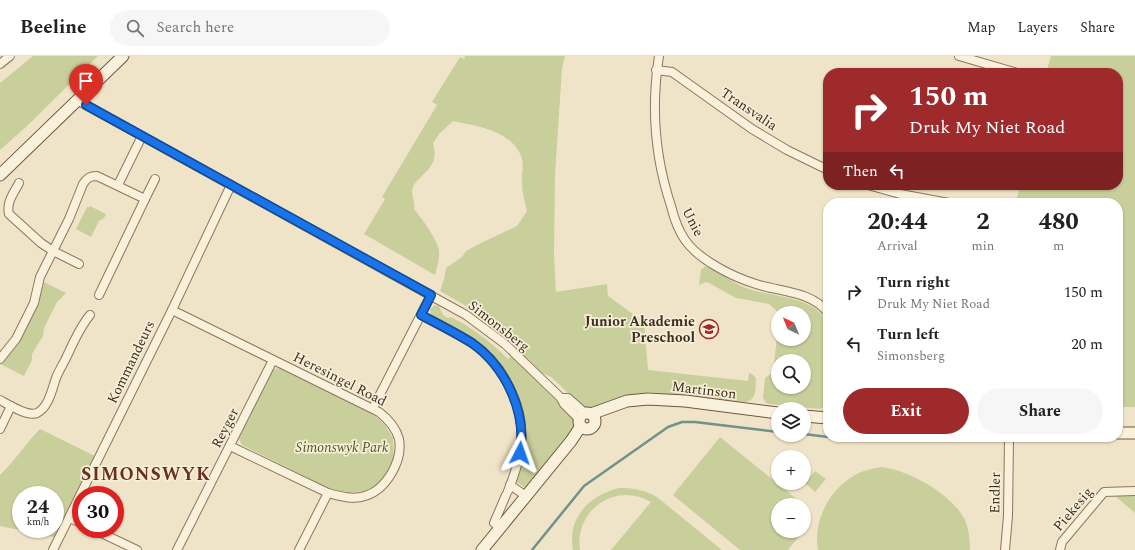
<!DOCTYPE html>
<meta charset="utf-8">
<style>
:root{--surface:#fff;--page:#f6f6f6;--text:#222;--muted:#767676;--line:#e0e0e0;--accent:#9e2a2b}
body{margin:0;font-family:Spectral,serif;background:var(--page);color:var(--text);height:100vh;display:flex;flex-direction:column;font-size:15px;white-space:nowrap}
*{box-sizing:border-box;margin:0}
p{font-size:13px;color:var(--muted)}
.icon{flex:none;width:22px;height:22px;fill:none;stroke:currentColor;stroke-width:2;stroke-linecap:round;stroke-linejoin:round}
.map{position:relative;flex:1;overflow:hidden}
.panel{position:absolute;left:823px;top:142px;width:300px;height:244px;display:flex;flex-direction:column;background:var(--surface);border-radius:16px;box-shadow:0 1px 3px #0004}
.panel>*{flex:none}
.guide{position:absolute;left:823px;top:12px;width:300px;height:122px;border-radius:16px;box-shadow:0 1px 3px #0004;background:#9e2a2b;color:#fff;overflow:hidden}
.needle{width:26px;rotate:317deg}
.buttons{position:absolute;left:771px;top:250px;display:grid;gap:8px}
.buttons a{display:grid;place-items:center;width:40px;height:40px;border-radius:50%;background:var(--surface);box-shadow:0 1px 3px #0004;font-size:20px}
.speed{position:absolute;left:12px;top:430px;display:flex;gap:8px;font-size:20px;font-weight:700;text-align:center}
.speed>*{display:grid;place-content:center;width:52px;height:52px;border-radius:50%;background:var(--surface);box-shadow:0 1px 3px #0004;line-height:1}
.speed small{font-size:10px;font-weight:400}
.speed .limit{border:6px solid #d22;background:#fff;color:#111}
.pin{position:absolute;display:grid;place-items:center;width:34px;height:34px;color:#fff;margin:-41px -17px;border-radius:50% 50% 50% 0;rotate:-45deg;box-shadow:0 0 4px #0007}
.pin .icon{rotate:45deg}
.me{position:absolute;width:44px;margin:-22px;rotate:4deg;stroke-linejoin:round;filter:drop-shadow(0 0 3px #0008)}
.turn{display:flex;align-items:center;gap:14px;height:84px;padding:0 20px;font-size:18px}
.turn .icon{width:52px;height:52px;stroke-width:2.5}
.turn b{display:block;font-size:28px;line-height:34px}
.then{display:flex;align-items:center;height:38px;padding:0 20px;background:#0003;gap:8px;font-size:15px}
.eta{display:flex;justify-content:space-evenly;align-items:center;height:68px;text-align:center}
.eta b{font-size:24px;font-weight:700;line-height:28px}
.primary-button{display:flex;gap:8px;margin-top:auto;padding:8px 20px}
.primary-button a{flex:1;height:46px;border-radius:24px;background:var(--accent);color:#fff;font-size:16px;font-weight:700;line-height:46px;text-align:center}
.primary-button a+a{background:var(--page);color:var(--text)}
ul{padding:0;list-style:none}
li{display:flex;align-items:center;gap:12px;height:52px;padding:0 20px}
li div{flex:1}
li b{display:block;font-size:15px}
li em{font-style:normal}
header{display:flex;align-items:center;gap:24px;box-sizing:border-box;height:56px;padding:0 20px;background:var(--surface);border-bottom:1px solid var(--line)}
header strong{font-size:19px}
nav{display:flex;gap:22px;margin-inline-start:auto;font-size:14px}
.search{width:280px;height:36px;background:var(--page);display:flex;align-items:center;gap:10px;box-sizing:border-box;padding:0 14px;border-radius:22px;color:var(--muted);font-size:15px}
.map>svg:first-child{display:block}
.green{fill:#c9cf9b;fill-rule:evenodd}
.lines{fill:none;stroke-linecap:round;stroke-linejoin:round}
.stream{stroke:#6f938a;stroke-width:2.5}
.street-casing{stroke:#8d765c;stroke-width:10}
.secondary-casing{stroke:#6f573f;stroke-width:13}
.street{stroke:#faf1dc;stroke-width:8}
.secondary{stroke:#faf1dc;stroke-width:11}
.route-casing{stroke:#114b97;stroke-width:10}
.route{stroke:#1a73e8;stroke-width:7}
.labels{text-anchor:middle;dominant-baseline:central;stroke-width:3.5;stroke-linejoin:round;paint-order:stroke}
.street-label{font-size:14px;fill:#3d2e20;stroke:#f7eed8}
.poi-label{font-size:14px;font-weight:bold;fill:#3d2e20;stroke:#f7eed8;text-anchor:end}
.park-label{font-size:14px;font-style:italic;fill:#4d5a26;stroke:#f7eed8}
.district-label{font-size:18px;font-weight:bold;letter-spacing:1px;fill:#6b2e1e;stroke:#f7eed8}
</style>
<header>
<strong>Beeline</strong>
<div class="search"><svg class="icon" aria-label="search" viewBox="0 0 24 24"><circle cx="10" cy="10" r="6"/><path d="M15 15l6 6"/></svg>Search here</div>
<nav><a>Map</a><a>Layers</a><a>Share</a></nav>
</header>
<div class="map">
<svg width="1135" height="494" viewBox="0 0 1135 494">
<rect width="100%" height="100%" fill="#f0e4c8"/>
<g class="green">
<path d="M33 0H98L27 70 0 94V27Z"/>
<path d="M465 0H565L562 13 555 119 554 198 556 236 607 228 608 240 644 266 648 314 748 325 749 317 752 318 756 322C755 332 758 344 745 346L649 336 624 340 591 354 584 352 551 321 542 317 511 287 510 281C488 262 465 249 440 235L444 223 446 212 462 201 466 195 477 189 517 170 527 155C525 146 522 137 522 128 521 120 524 111 522 103 514 75 477 70 453 65L439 78 433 87C438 106 431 111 419 123 416 126 414 128 413 131 410 139 416 145 414 153 422 163 436 181 439 194 440 202 437 211 435 219L364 178 385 143 382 141 437 49 432 46 460 1 464 3Z"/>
<path d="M1051 0H1135V351H1118V147H1016L1020 129H1118V17H1046Z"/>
<path d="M90 150 106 158 104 162 99 165 91 181 76 173 87 151H89Z"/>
<path d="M705 210C720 215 732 227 746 232 773 242 814 238 828 268V347L825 351 820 353 769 348 766 347 763 342 765 322 773 316 778 272V283H804V257H779L769 248 736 242 709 227 706 226 699 229 701 214ZM778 305H804V331H778Z"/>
<path d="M42 225 66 237 57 246 44 272 43 280 32 298V304L24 320 0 308 20 284 39 244Z"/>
<path d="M435 249 439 250 443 259 448 262 451 261C473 272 491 286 508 303L511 300 574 361 575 369 572 376 526 432 516 426C520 411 525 396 525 381 525 339 504 302 469 280 457 272 443 268 431 259L430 253Z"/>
<path d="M280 312 373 358 385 369 393 382 394 404 383 423 375 430 366 435 348 437 330 433 242 389 239 384V379L271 316 274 313Z"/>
<path d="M40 373 95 400 54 481 0 470V419C15 405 25 388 40 373ZM21 439H55V473H21Z"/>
<path d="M720 381 804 449H778V475H803L788 494H740L673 439Z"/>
<path d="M881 411C909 414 952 438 965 464 969 474 970 483 970 494H818C813 467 828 435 852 421 860 415 871 413 881 411Z"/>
<path d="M815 415 826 423 815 436 805 427Z"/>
<path d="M619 432C634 432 645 434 657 441L722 494H611L651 446C616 425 574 454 580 494H573C567 461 590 439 619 432Z"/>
<path d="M1114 439H1135V457Z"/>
</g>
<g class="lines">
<g class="stream">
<path d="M804 378 828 381"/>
<path d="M833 381H837"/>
<path d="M532 494 584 430 668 371 682 366H695L778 376"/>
</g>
<g class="street-casing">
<g id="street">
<path d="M659 0C651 51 655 102 671 150 674 162 678 174 685 184 699 204 733 221 756 228 780 236 812 235 828 257"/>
<path d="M959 0 1017 17"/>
<path d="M0 8 10 0"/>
<path d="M656 14 672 16 752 73 787 94 828 114"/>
<path d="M77 44 466 259 505 288 561 342 564 348 580 364"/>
<path d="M19 127C14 137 6 146 9 158L41 187 53 195 79 208"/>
<path d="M118 129 142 80"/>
<path d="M868 129 900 138 949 147"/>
<path d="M145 143 155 123"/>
<path d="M172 254 379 356C388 363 396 372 399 383 403 405 386 434 365 440 353 444 339 440 328 437L230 390"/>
<path d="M421 259C438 268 456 277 472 287 503 308 525 351 521 388 520 404 514 420 508 435"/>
<path d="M0 303 16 283 34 247 40 221 69 163 83 128C87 122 90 120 97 120L145 143 99 239"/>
<path d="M561 342H568L586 358"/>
<path d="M0 344C9 349 28 361 37 357 49 351 52 333 56 322 59 314 64 307 67 300 74 285 80 271 90 259"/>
<path d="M373 352 431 239"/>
<path d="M0 373 11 350"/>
<path d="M510 429 526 440"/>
<path d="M70 462 81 467"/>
<path d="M500 472 494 467 506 439"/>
<path d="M93 473 137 494"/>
<path d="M53 494 172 254 231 129"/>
<path d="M177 494 273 304"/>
<path d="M299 494 328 437"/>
<path d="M1005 494 1008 460 1009 381"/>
<path d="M1060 494 1062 486 1104 436 1135 435"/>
</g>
</g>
<g class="secondary-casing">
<g id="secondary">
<path d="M0 119 123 0"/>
<circle cx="587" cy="365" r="8"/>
<path d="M591 358 627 345 648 343 685 345 778 357"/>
<path d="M804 360 828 362"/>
<path d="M1118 377H1135"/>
<path d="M482 494 571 385 581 370"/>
</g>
</g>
<use href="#street" class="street"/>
<use href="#secondary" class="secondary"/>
</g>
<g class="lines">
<g class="route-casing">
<path id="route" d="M86 49 431 239 421 259C438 268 456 277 472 287 506 311 527 357 520 397"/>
</g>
<use href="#route" class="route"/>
</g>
<defs>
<g id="school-ring" transform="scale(1)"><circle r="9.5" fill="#f7eed8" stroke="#9e2a2b" stroke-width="1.5"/><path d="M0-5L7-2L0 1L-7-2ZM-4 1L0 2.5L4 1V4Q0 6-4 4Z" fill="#9e2a2b"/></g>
</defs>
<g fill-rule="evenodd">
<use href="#school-ring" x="709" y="273"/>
</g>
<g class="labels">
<g class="street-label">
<text transform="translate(749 53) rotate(34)">Transvalia</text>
<text transform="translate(693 166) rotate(63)">Unie</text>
<text transform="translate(499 270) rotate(38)">Simonsberg</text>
<text transform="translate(131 306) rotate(-64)">Kommandeurs</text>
<text transform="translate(340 323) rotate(27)">Heresingel Road</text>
<text transform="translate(704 334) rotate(7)">Martinson</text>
<text transform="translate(225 372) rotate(-63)">Reyger</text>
<text transform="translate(995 437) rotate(-89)">Endler</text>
<text transform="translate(1073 453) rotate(-50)">Piekesig</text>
</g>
<g class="poi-label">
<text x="695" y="265">Junior Akademie<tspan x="695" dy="16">Preschool</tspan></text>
</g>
<g class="park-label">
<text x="342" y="391">Simonswyk Park</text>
</g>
<g class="district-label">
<text x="146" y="418">SIMONSWYK</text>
</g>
</g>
</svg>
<div class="buttons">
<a><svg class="needle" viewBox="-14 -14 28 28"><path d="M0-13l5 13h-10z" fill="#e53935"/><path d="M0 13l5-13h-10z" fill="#767676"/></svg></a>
<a><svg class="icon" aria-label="search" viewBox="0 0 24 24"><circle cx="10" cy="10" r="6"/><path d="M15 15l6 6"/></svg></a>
<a><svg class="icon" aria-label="layers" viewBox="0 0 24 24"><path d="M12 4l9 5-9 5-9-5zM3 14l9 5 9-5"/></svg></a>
<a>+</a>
<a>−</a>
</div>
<div class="speed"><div>24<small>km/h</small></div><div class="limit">30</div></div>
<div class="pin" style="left:86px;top:49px;background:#d93025"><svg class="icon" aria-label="arrive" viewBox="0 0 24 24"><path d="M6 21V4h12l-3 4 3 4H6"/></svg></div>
<svg class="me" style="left:520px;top:397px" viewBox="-20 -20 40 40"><path d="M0-17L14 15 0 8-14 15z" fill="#1a73e8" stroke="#fff" stroke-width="4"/></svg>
<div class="guide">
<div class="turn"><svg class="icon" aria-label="right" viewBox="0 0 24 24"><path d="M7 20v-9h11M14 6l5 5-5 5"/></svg><div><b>150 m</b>Druk My Niet Road</div></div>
<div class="then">Then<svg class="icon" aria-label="left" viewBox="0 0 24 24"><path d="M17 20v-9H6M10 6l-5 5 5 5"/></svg></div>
</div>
<section class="panel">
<div class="eta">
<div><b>20:44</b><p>Arrival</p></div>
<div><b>2</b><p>min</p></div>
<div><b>480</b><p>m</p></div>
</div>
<ul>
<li><svg class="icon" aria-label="right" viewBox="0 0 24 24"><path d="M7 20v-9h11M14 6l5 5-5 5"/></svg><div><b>Turn right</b><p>Druk My Niet Road</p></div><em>150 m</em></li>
<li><svg class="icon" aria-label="left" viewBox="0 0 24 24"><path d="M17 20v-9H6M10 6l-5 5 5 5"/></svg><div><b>Turn left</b><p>Simonsberg</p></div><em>20 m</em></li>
</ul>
<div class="primary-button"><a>Exit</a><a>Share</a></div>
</section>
</div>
